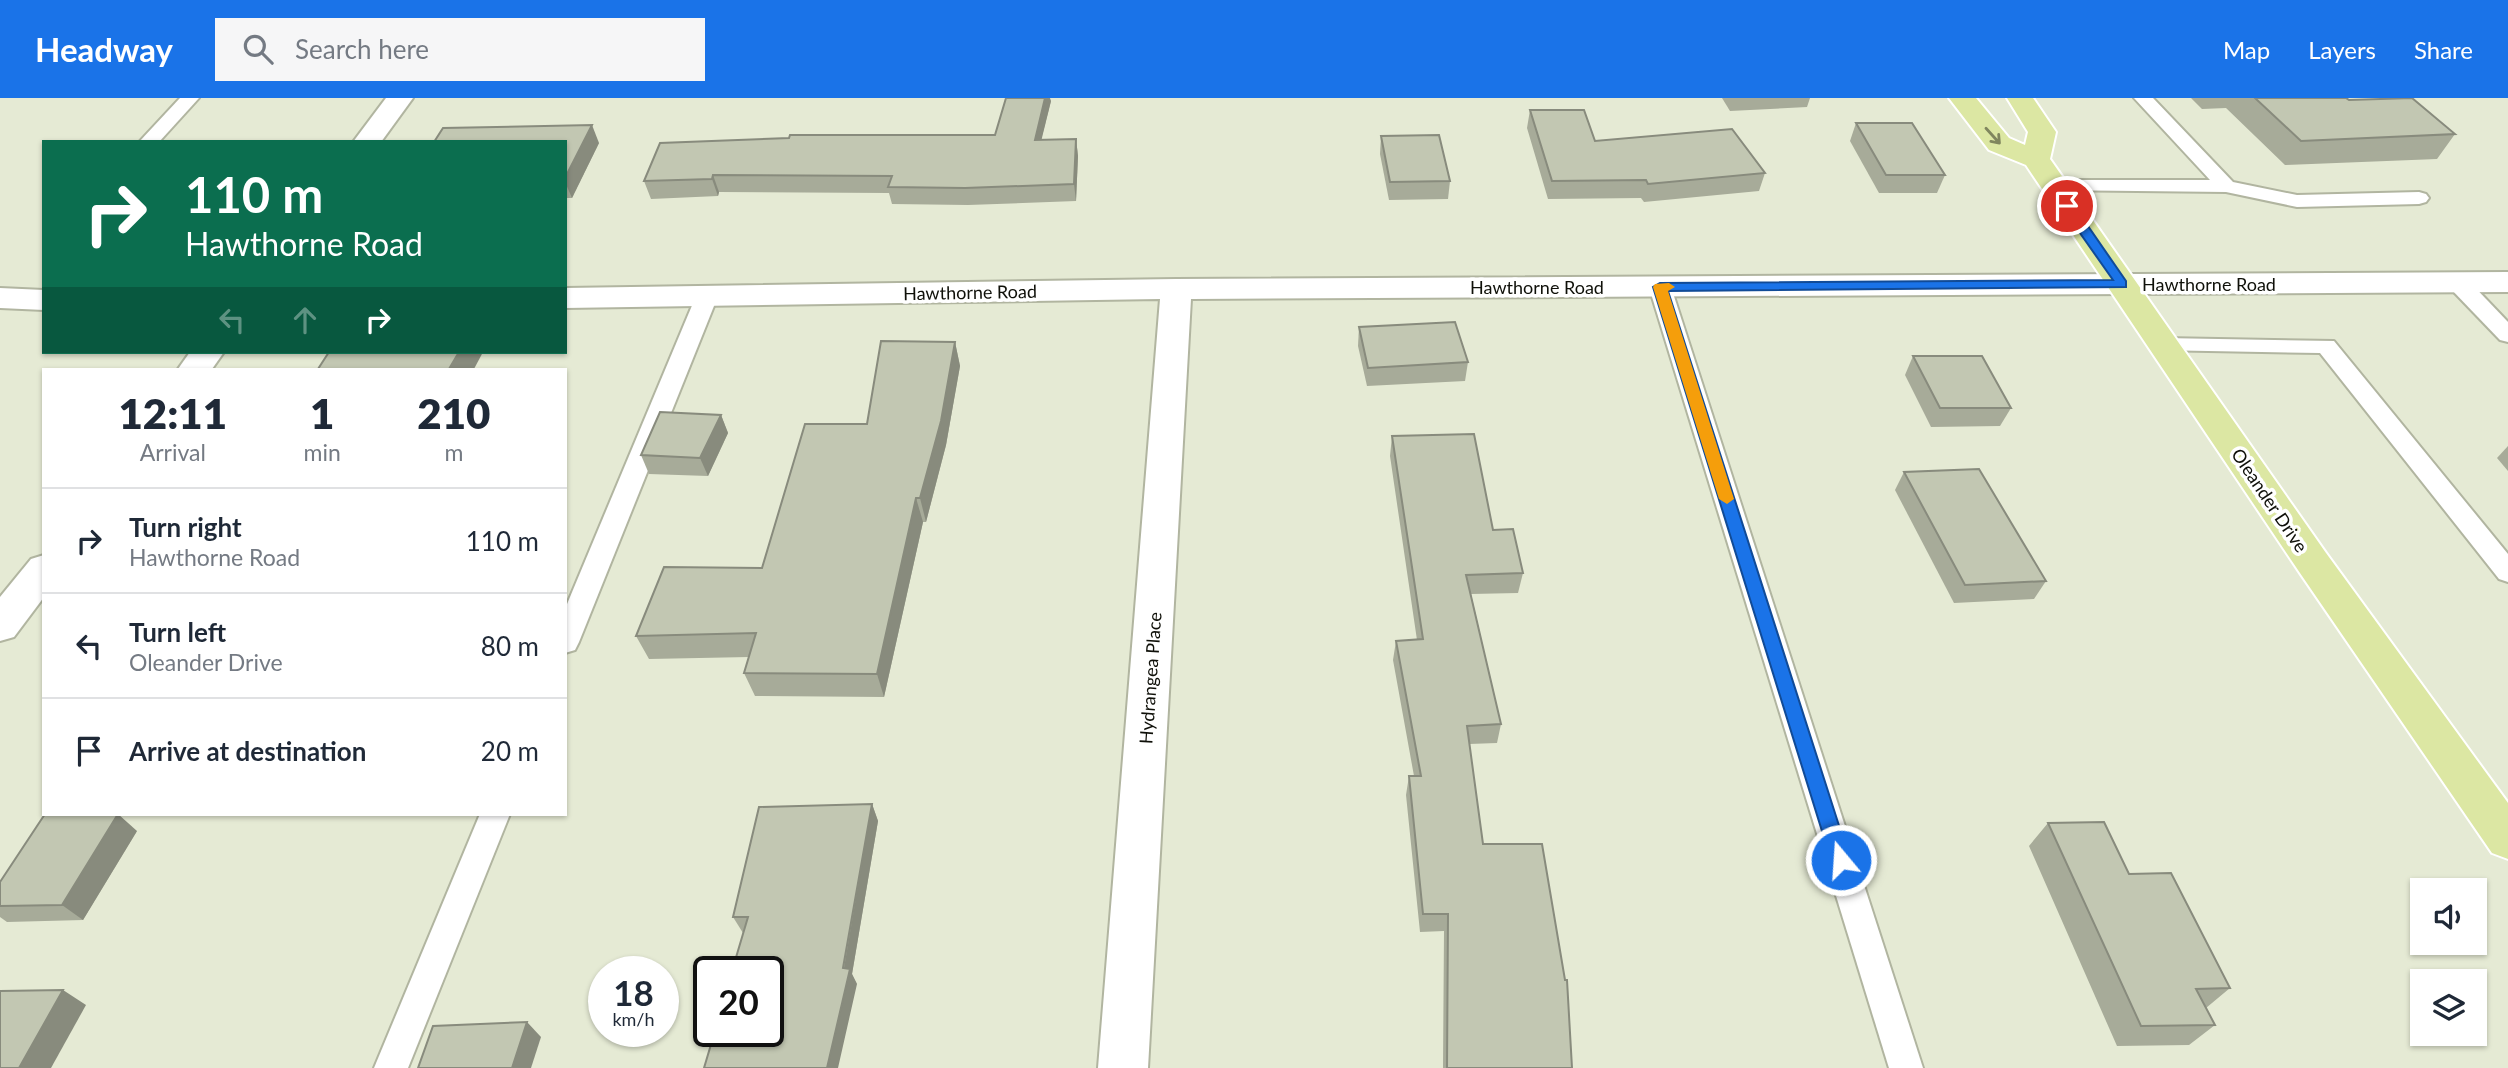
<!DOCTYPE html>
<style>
:root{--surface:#fff;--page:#f6f6f7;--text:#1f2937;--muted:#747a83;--line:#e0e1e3;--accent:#1a73e8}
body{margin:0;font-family:Lato,sans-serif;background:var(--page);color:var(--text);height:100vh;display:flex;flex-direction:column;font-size:26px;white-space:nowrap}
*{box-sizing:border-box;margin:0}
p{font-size:23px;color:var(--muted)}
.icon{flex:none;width:38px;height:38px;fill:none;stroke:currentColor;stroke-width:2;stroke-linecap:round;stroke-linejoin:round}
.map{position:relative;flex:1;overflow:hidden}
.drawer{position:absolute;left:42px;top:270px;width:525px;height:448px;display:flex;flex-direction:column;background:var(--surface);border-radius:0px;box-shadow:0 2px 5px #0004}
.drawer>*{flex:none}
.banner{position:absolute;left:42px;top:42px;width:525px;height:214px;border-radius:0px;box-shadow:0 2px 5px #0004;background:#0b6e4f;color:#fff;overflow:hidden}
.buttons{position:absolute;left:2410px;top:780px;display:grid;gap:14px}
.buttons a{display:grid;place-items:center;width:77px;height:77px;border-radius:0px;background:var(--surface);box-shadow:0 2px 5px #0004;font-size:35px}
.speed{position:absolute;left:588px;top:858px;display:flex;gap:14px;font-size:35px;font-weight:700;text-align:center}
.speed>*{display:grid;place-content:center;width:91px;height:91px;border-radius:50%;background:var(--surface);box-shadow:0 2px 5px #0004;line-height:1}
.speed small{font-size:18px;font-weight:400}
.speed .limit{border:4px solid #111;border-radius:10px;background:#fff;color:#111}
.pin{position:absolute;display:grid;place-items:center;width:60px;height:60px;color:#fff;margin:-30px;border:4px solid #fff;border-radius:50%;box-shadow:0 2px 7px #0007}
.me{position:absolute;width:77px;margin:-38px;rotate:342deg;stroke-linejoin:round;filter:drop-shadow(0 0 5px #0008)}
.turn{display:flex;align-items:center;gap:24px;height:147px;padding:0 28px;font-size:32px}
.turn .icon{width:91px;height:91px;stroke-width:2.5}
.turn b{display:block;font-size:49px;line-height:60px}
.lanes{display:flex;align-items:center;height:66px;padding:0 28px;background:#0003;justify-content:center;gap:35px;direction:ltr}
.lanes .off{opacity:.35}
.eta{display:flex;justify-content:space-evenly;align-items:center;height:119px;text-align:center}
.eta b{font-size:42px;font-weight:800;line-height:49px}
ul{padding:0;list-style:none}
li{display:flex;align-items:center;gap:21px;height:105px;padding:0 28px;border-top:2px solid var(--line)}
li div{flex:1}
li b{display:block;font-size:26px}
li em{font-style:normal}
header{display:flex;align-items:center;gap:42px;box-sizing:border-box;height:98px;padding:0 35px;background:var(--accent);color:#fff}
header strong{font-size:33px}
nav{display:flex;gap:38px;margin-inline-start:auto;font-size:24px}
.search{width:490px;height:63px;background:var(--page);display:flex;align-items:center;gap:18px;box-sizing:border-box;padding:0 24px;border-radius:0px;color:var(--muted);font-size:26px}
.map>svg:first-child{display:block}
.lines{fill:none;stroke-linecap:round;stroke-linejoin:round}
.lane-casing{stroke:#b1b5a0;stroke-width:4}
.street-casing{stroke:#b1b5a0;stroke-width:4}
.primary-casing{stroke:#fff;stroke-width:4}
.lane{fill:#fff;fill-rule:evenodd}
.street{fill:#fff;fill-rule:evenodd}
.primary{fill:#dce7a3;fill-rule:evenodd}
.wall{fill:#a7ab99}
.shaded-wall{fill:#888b7d}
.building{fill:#c2c7b2;stroke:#888b7d;stroke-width:2}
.oneway{stroke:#80865e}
.route{fill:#1a73e8;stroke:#114b97;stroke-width:2}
.slow{fill:#f59e0b}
.labels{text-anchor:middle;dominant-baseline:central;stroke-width:7;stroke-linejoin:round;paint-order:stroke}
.street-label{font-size:18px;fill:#0f1009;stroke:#fff}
</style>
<header>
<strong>Headway</strong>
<div class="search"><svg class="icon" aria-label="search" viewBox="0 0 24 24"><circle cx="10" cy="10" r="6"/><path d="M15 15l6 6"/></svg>Search here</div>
<nav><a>Map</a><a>Layers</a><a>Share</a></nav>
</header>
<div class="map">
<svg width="2508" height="970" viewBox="0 0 2508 970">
<rect width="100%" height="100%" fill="#e5ead4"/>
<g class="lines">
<g class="lane-casing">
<g id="lane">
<path d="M180 0H199L159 44H139Z"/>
<path d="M2134 0H2153L2233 84 2297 97 2419 94 2426 96 2429 100 2426 104 2419 106 2297 109 2226 94 2047 92 2044 88 2047 84 2054 82H2210Z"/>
<path d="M2458 179 2466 180 2508 224V244L2500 242 2450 190 2447 185 2450 180Z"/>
<path d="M1660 182 1668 184 1671 189 1923 970H1889L1649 189 1652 184Z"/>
<path d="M707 191 715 193 718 198 579 544 575 552 565 555V511L696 198 699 193Z"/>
<path d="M2163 240 2334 243 2508 456V484L2499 481 2320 255 2155 252 2152 247 2155 242Z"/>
<path d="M480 716H510L408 970H374Z"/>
</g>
</g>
<g class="street-casing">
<g id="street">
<path d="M386 0H413L381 44H353Z"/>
<path d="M2508 174V194L1191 201 1148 970H1098L1160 201 565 210V190L1176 181Z"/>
<path d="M0 190 44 192V212L0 210Z"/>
<path d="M190 254H224L212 271H178Z"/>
<path d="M44 457V499L14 539 0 543V499L31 461Z"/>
</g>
</g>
<g class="primary-casing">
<path id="primary" d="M1949 0H1976L2009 40 2025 47 2028 34 2007 0H2033L2056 34 2050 61 2326 455 2508 705V761L2492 755 2300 475 2026 67 1989 52Z"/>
</g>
<use href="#lane" class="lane"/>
<use href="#street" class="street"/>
<use href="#primary" class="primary"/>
</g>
<g class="wall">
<path d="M1722 0H1810L1807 9 1730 13Z"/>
<path d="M2191 0H2346L2349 2 2455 36 2437 61 2285 67 2226 10 2202 11Z"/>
<path d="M1051 3 1041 42 1076 41 1078 58 1076 103 968 107 892 106 889 95 719 94 718 98 651 101 644 83 995 37Z"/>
<path d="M1530 12 1595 43 1765 75 1759 93 1644 104 1641 100 1548 101 1527 30Z"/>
<path d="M1856 25 1945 77 1937 95H1879L1850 43Z"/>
<path d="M1381 38 1450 83 1448 101 1389 102 1380 56Z"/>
<path d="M565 44 599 45 572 100H565Z"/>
<path d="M1359 229 1468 264 1465 283 1367 288 1358 248Z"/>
<path d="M955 244 960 268 946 347 926 424H923L884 599 755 598 744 575 749 559 649 561 636 538 762 470Z"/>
<path d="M1913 258 2011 310 2000 328 1931 329 1905 277Z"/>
<path d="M721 317 728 335 708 378 649 376 641 357Z"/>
<path d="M1392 338 1493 432 1523 475 1518 495 1471 496 1501 626 1497 645 1469 646 1483 746 1572 970H1443L1444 833 1420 834 1406 697 1409 678H1414L1393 562 1396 543 1417 542 1390 358Z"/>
<path d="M2508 348V373L2497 360Z"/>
<path d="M1904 374 2046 483 2034 501 1954 505 1895 392Z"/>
<path d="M872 706 878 723 852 876 857 886 743 835 733 819Z"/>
<path d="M2048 725 2129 776 2230 890 2206 910 2215 927 2189 947 2117 948 2029 748Z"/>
<path d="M137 733 83 822 7 824 0 819V784Z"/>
</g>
<g class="shaded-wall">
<path d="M1045 0H1050L1051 3 1037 60 1035 42Z"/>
<path d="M592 27 599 45 572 100 565 84V80Z"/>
<path d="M1076 41 1078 58 1076 103 1074 86Z"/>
<path d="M713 77 719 94 718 98 712 81Z"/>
<path d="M955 244 960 268 946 347 926 424 920 400Z"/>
<path d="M459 254H483L474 271H449Z"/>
<path d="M721 317 728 335 708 378 700 360Z"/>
<path d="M916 400 923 424 884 599 877 576Z"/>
<path d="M872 706 878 723 852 876 857 886 838 970H827Z"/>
<path d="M118 716 137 733 83 822 62 807Z"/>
<path d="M63 892 86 907 51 970H19Z"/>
<path d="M527 924 541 939 531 970H512Z"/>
</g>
<g class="building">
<path d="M1006 0H1045L1035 42 1076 41 1074 86 965 90 888 89 892 78 713 77 712 81 644 83 660 45 789 40 790 37H995Z"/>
<path d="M2255 0H2346L2349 2 2412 0 2455 36 2301 43Z"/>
<path d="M1530 12H1584L1595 43 1732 31 1765 75 1648 86 1646 82 1552 83Z"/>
<path d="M1856 25H1912L1945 77H1886Z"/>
<path d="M592 27 565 80V44H434L443 30Z"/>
<path d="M1439 37 1450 83 1390 84 1381 38Z"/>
<path d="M1455 224 1468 264 1368 270 1359 229Z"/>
<path d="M881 243 955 244 941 323 920 400H916L877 576 744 575 756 535 636 538 664 469 762 470 805 326H867Z"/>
<path d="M329 254H459L449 271H318Z"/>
<path d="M1913 258H1982L2011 310H1940Z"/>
<path d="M660 314 721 317 700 360 641 357Z"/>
<path d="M1474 336 1493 432 1513 431 1523 475 1466 477 1501 626 1467 628 1483 746H1542L1565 882H1567L1572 970H1447L1448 816H1423L1409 678H1421L1396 543 1423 541 1392 338Z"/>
<path d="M1979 371 2046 483 1965 487 1904 374Z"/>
<path d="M872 706 843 870 850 871 827 970H704L715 933H768V873H732L748 819H733L759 709Z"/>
<path d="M45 716H118L62 807 0 808V784Z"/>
<path d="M2104 724 2129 776 2171 775 2230 890 2196 891 2215 927 2141 928 2048 725Z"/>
<path d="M63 892 19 970H0V893Z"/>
<path d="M527 924 512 970H418L433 928Z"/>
</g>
<defs><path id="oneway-shaft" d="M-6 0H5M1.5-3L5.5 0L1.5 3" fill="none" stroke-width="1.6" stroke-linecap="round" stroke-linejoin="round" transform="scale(1.75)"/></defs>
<use class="oneway" href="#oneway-shaft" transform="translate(1993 38) rotate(48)"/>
<path class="route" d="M2067 104 2072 105 2126 183V189L1668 193 1850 762 1847 767 1841 770 1834 767 1831 762 1653 189 1660 185 2113 182 2061 108Z"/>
<path class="slow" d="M1669 185 1675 189 1668 193 1734 401 1727 406 1719 401 1653 189 1655 186Z"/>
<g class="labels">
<g class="street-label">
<text x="2209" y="186">Hawthorne Road</text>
<text x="1537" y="189">Hawthorne Road</text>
<text transform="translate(970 194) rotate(-1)">Hawthorne Road</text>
<text transform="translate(2270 402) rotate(56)">Oleander Drive</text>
<text transform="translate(1150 580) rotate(-86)">Hydrangea Place</text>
</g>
</g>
</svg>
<div class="buttons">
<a><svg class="icon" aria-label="sound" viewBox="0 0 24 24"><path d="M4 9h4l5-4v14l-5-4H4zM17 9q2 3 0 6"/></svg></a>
<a><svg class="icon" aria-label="layers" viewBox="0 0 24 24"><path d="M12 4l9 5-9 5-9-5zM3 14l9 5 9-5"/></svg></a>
</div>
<div class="speed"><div>18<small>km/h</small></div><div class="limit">20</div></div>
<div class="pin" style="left:2067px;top:108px;background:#d93025"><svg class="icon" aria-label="arrive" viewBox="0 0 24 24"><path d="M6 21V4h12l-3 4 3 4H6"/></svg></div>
<svg class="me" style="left:1841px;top:762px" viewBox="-20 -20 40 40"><circle r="17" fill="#1a73e8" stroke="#fff" stroke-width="3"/><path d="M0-11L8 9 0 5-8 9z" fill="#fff"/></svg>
<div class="banner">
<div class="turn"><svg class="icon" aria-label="right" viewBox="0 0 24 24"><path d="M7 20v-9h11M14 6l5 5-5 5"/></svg><div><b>110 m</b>Hawthorne Road</div></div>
<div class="lanes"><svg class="icon off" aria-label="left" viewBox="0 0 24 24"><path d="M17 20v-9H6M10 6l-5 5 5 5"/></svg><svg class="icon off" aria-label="ahead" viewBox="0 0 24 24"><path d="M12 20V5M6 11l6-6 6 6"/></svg><svg class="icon" aria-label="right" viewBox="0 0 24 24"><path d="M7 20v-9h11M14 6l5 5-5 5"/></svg></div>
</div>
<section class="drawer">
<div class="eta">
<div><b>12:11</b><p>Arrival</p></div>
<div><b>1</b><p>min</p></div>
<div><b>210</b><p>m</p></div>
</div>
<ul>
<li><svg class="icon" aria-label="right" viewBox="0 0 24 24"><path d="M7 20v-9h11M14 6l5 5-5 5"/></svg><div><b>Turn right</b><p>Hawthorne Road</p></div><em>110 m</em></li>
<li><svg class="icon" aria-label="left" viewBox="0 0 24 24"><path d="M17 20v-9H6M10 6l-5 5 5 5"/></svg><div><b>Turn left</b><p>Oleander Drive</p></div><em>80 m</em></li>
<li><svg class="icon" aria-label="arrive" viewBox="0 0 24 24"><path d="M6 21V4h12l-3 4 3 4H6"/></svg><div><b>Arrive at destination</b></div><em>20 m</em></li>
</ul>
</section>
</div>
